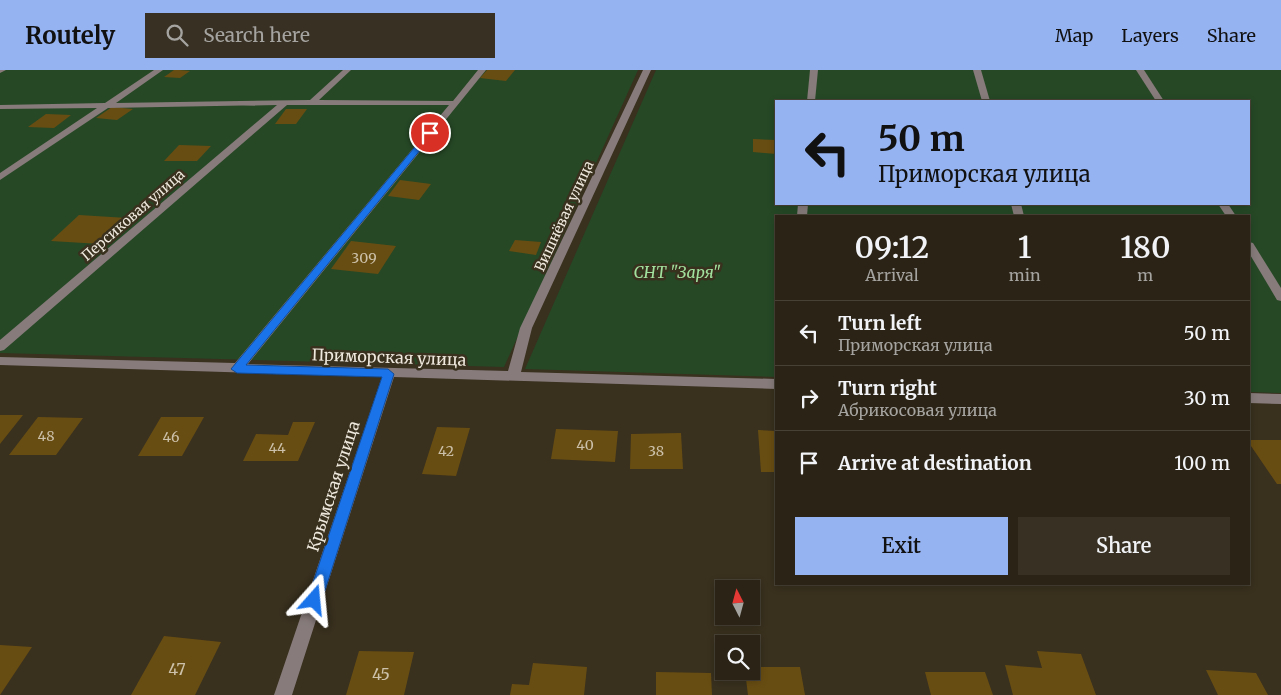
<!DOCTYPE html>
<meta charset="utf-8">
<style>
:root{--surface:#2b2416;--page:#373023;--text:#f1f3f6;--muted:#a6a4a1;--line:#474135;--accent:#95b2f1}
body{margin:0;font-family:Merriweather,serif;background:var(--page);color:var(--text);height:100vh;display:flex;flex-direction:column;font-size:19px;white-space:nowrap}
*{box-sizing:border-box;margin:0}
p{font-size:16px;color:var(--muted)}
.icon{flex:none;width:28px;height:28px;fill:none;stroke:currentColor;stroke-width:2;stroke-linecap:round;stroke-linejoin:round}
.map{position:relative;flex:1;overflow:hidden}
.details{position:absolute;left:775px;top:145px;width:475px;height:370px;display:flex;flex-direction:column;background:var(--surface);border-radius:0px;box-shadow:0 2px 8px #0003,0 0 0 1px var(--line)}
.details>*{flex:none}
.guide{position:absolute;left:775px;top:30px;width:475px;height:105px;border-radius:0px;box-shadow:0 2px 8px #0003,0 0 0 1px var(--line);background:#95b2f1;color:#111;overflow:hidden}
.needle{width:32px;rotate:354deg}
.fabs{position:absolute;left:715px;top:510px;display:grid;gap:10px}
.fabs a{display:grid;place-items:center;width:45px;height:45px;border-radius:0px;background:var(--surface);box-shadow:0 2px 8px #0003,0 0 0 1px var(--line);font-size:25px}
.pin{position:absolute;display:grid;place-items:center;width:42px;height:42px;color:#fff;margin:-21px;border:2px solid #fff;border-radius:50%;box-shadow:0 1px 5px #0007}
.me{position:absolute;width:55px;margin:-28px;rotate:18deg;stroke-linejoin:round;filter:drop-shadow(0 0 4px #0008)}
.turn{display:flex;align-items:center;gap:18px;height:105px;padding:0 20px;font-size:22px}
.turn .icon{width:65px;height:65px;stroke-width:2.5}
.turn b{display:block;font-size:35px;line-height:42px}
.eta{display:flex;justify-content:space-evenly;align-items:center;height:85px;text-align:center}
.eta b{font-size:30px;font-weight:600;line-height:35px}
.cta{display:flex;gap:10px;margin-top:auto;padding:10px 20px}
.cta a{flex:1;height:58px;border-radius:0px;background:var(--accent);color:#111;font-size:20px;font-weight:600;line-height:58px;text-align:center}
.cta a+a{background:var(--page);color:var(--text)}
ul{padding:0;list-style:none}
li{display:flex;align-items:center;gap:15px;height:65px;padding:0 20px;border-top:1px solid var(--line)}
li div{flex:1}
li b{display:block;font-size:19px}
li em{font-style:normal}
header{display:flex;align-items:center;gap:30px;box-sizing:border-box;height:70px;padding:0 25px;background:var(--accent);color:#111}
header strong{font-size:24px}
nav{display:flex;gap:28px;margin-inline-start:auto;font-size:18px}
.search{width:350px;height:45px;background:var(--page);display:flex;align-items:center;gap:12px;box-sizing:border-box;padding:0 18px;border-radius:0px;color:var(--muted);font-size:19px}
.map>svg:first-child{display:block}
.green{fill:#264825;fill-rule:evenodd}
.building{fill:#684d12}
.lines{fill:none;stroke-linecap:round;stroke-linejoin:round}
.minor{fill:#877b7b;fill-rule:evenodd}
.route{fill:#1a73e8;stroke:#114b97}
.labels{text-anchor:middle;dominant-baseline:central;stroke-width:5;stroke-linejoin:round;paint-order:stroke}
.far-street-label{font-size:14px;fill:#eee8dd;stroke:#39301e}
.number-label{font-size:14px;fill:#ccc1aa}
.park-label{font-size:16px;font-style:italic;fill:#a2e29f;stroke:#39301e}
.street-label{font-size:16px;fill:#eee8dd;stroke:#39301e}
.near-number-label{font-size:16px;fill:#ccc1aa}
</style>
<header>
<strong>Routely</strong>
<div class="search"><svg class="icon" aria-label="search" viewBox="0 0 24 24"><circle cx="10" cy="10" r="6"/><path d="M15 15l6 6"/></svg>Search here</div>
<nav><a>Map</a><a>Layers</a><a>Share</a></nav>
</header>
<div class="map">
<svg width="1281" height="625" viewBox="0 0 1281 625">
<rect width="100%" height="100%" fill="#39301e"/>
<g class="green">
<path d="M0 0H638L504 297 0 283Z"/>
<path d="M656 0H1281V323L1249 322V146H776V307L525 299ZM776 31H1249V134H776Z"/>
</g>
<g class="building">
<path d="M174 0H179L190 1 180 8 164 7Z"/>
<path d="M487 0H515L506 11 480 8Z"/>
<path d="M112 37 133 39 117 50 96 48Z"/>
<path d="M286 39H307L296 54H275Z"/>
<path d="M46 44 71 45 54 58 28 57Z"/>
<path d="M753 69 776 70V84L753 82Z"/>
<path d="M179 75 211 76 197 91H164Z"/>
<path d="M400 110 431 114 419 130 388 126Z"/>
<path d="M79 145 127 148 101 174 51 171Z"/>
<path d="M515 170 541 172 536 185 509 181Z"/>
<path d="M351 171 396 176 378 204 331 199Z"/>
<path d="M0 345H23L0 374Z"/>
<path d="M38 347 83 348 56 385H9Z"/>
<path d="M161 347H204L182 386H138Z"/>
<path d="M293 352H315L298 391H243L256 364 288 365Z"/>
<path d="M437 357 470 358 456 406 422 404Z"/>
<path d="M556 359 618 361 615 392 551 389Z"/>
<path d="M758 360 776 361V402H761Z"/>
<path d="M681 363 683 399H630L631 364Z"/>
<path d="M1249 370H1281V414H1277L1249 373Z"/>
<path d="M164 566 221 572 195 625H131Z"/>
<path d="M0 575 32 577 0 625Z"/>
<path d="M359 581 414 582 404 625H346Z"/>
<path d="M1037 581 1081 584 1096 625H1013L1005 595 1042 598Z"/>
<path d="M533 593 587 597 584 625H510L512 614 529 615Z"/>
<path d="M751 597H800L805 625H748L745 601H751Z"/>
<path d="M1206 600 1256 603 1268 625H1218Z"/>
<path d="M656 602 711 603 712 625H656Z"/>
<path d="M925 602H985L993 625H931Z"/>
</g>
<g class="lines">
<g class="minor">
<path d="M0 0H6L0 3Z"/>
<path d="M154 0H163L116 33 310 30 343 0H351L319 30 453 31 478 0H486L248 294 508 301 520 258 643 0H651L532 258 521 302 776 309V319L394 307 292 625H274L382 307 0 295V287L235 293 449 35H287L4 280 0 281V270L277 35 108 38 0 110V103L97 38 0 39V35L105 33Z"/>
<path d="M810 0H818L815 31H807Z"/>
<path d="M973 0H981L990 31H982Z"/>
<path d="M1136 0H1144L1164 31H1156Z"/>
<path d="M798 134H808L807 146H797Z"/>
<path d="M1011 134H1021L1024 146H1014Z"/>
<path d="M1218 134H1228L1236 146H1226Z"/>
<path d="M1249 172 1253 173 1281 218V231L1277 230 1249 183Z"/>
<path d="M1249 323 1281 324V334L1249 333Z"/>
</g>
</g>
<path class="route" d="M428 61 434 63 246 295 388 299 394 304 322 530 319 535 314 537 309 535 307 530 382 307 237 303 231 299Z"/>
<g class="labels">
<g class="far-street-label">
<text transform="translate(133 145) rotate(-41)">Персиковая улица</text>
<text transform="translate(564 146) rotate(-65)">Вишнёвая улица</text>
</g>
<g class="number-label">
<text x="364" y="188">309</text>
<text x="46" y="366">48</text>
<text x="171" y="367">46</text>
<text x="585" y="375">40</text>
<text x="277" y="378">44</text>
<text x="446" y="381">42</text>
<text x="656" y="381">38</text>
</g>
<g class="park-label">
<text x="677" y="202">СНТ "Заря"</text>
</g>
<g class="street-label">
<text transform="translate(389 287) rotate(2)">Приморская улица</text>
<text transform="translate(333 416) rotate(-72)">Крымская улица</text>
</g>
<g class="near-number-label">
<text x="177" y="599">47</text>
<text x="381" y="604">45</text>
</g>
</g>
</svg>
<div class="fabs">
<a><svg class="needle" viewBox="-14 -14 28 28"><path d="M0-13l5 13h-10z" fill="#e53935"/><path d="M0 13l5-13h-10z" fill="#a6a4a1"/></svg></a>
<a><svg class="icon" aria-label="search" viewBox="0 0 24 24"><circle cx="10" cy="10" r="6"/><path d="M15 15l6 6"/></svg></a>
</div>
<div class="pin" style="left:430px;top:63px;background:#d93025"><svg class="icon" aria-label="arrive" viewBox="0 0 24 24"><path d="M6 21V4h12l-3 4 3 4H6"/></svg></div>
<svg class="me" style="left:314px;top:530px" viewBox="-20 -20 40 40"><path d="M0-17L14 15 0 8-14 15z" fill="#1a73e8" stroke="#fff" stroke-width="4"/></svg>
<div class="guide">
<div class="turn"><svg class="icon" aria-label="left" viewBox="0 0 24 24"><path d="M17 20v-9H6M10 6l-5 5 5 5"/></svg><div><b>50 m</b>Приморская улица</div></div>
</div>
<section class="details">
<div class="eta">
<div><b>09:12</b><p>Arrival</p></div>
<div><b>1</b><p>min</p></div>
<div><b>180</b><p>m</p></div>
</div>
<ul>
<li><svg class="icon" aria-label="left" viewBox="0 0 24 24"><path d="M17 20v-9H6M10 6l-5 5 5 5"/></svg><div><b>Turn left</b><p>Приморская улица</p></div><em>50 m</em></li>
<li><svg class="icon" aria-label="right" viewBox="0 0 24 24"><path d="M7 20v-9h11M14 6l5 5-5 5"/></svg><div><b>Turn right</b><p>Абрикосовая улица</p></div><em>30 m</em></li>
<li><svg class="icon" aria-label="arrive" viewBox="0 0 24 24"><path d="M6 21V4h12l-3 4 3 4H6"/></svg><div><b>Arrive at destination</b></div><em>100 m</em></li>
</ul>
<div class="cta"><a>Exit</a><a>Share</a></div>
</section>
</div>
